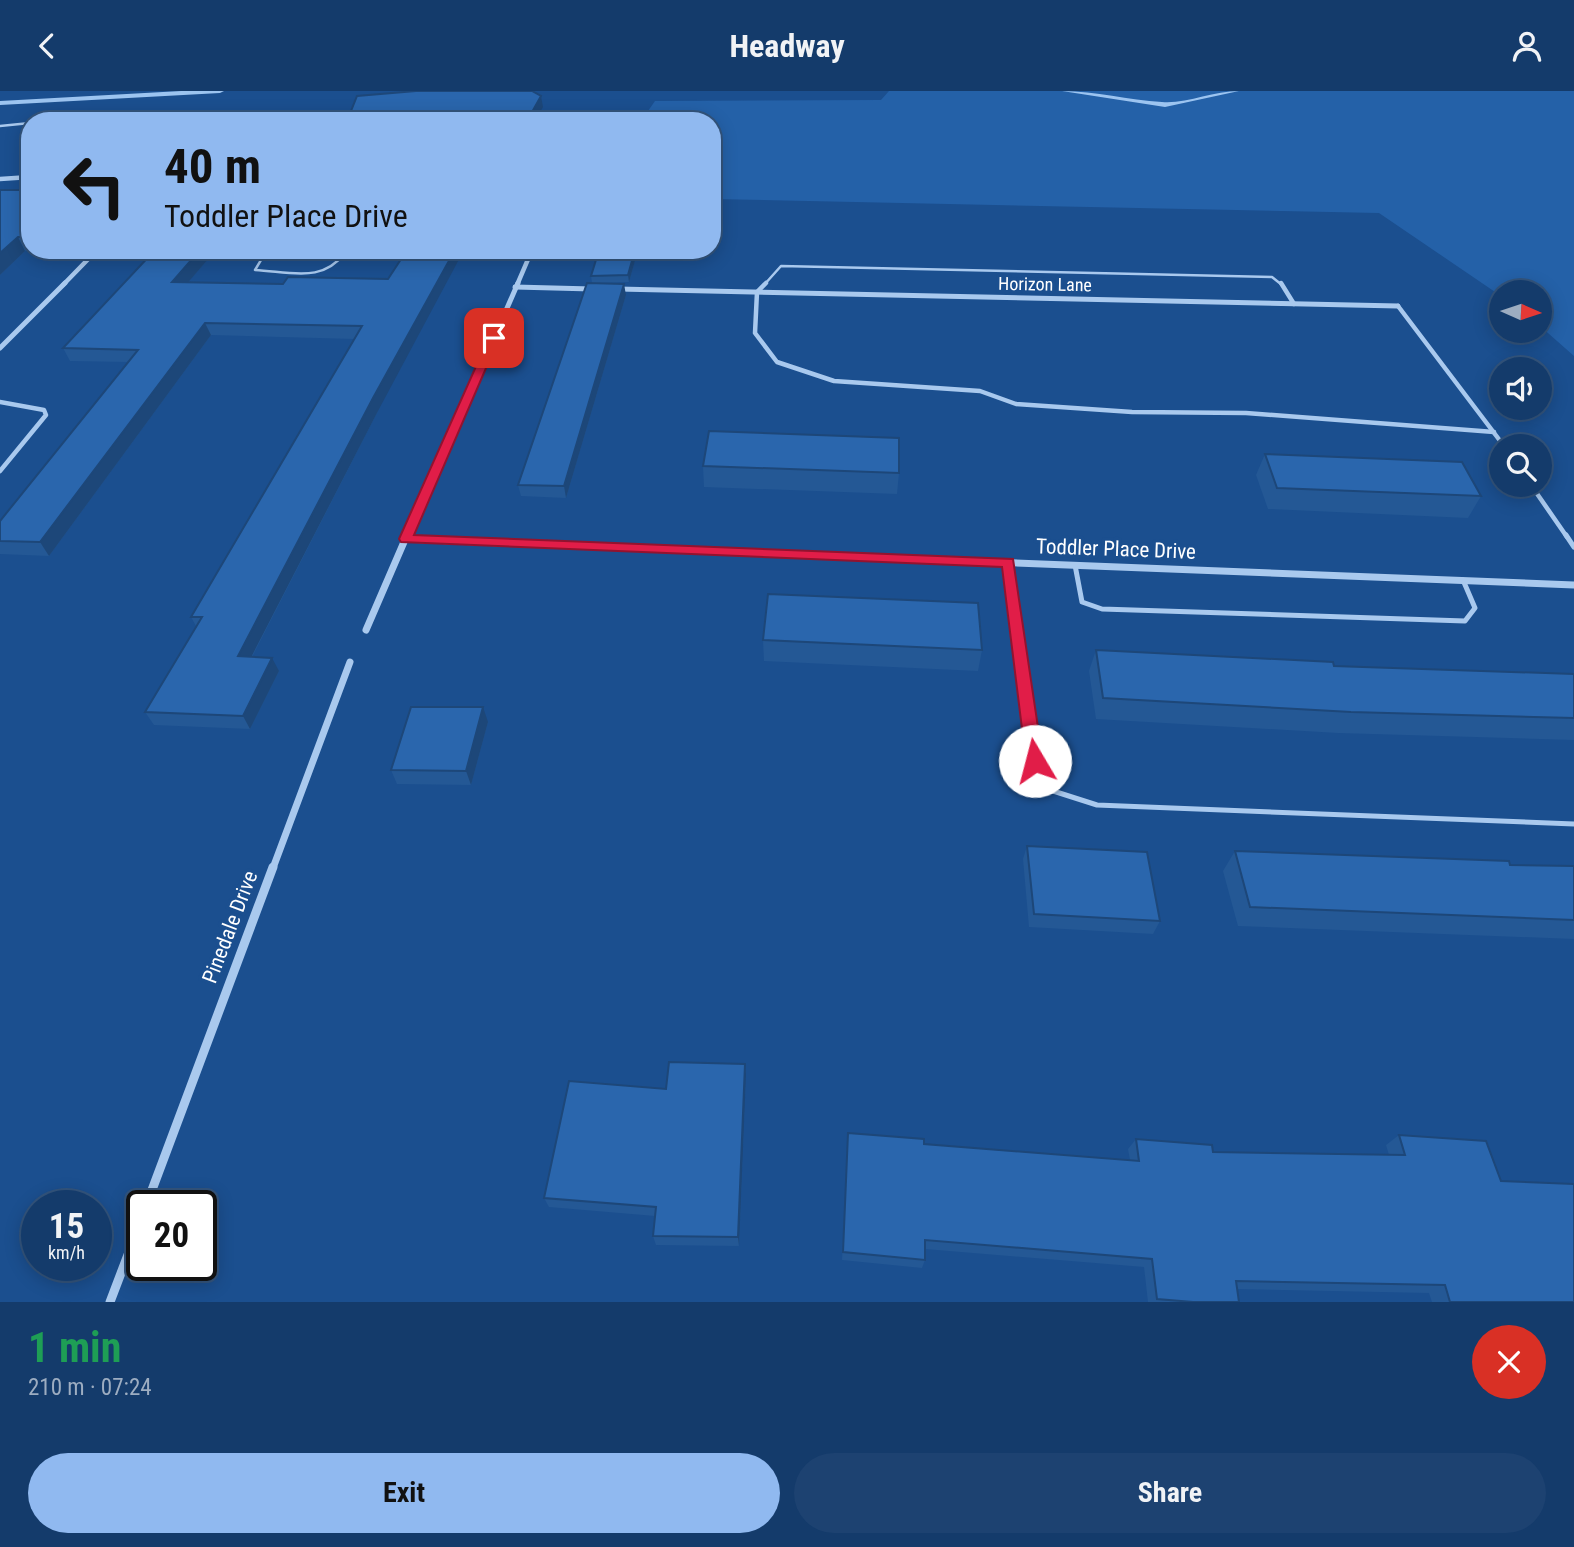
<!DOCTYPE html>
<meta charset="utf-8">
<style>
:root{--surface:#143b6b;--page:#1d4271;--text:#f1f3f6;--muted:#9dadc1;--line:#33557e;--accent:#90b9f0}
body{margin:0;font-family:"Roboto Condensed",sans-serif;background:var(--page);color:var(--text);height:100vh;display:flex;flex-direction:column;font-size:26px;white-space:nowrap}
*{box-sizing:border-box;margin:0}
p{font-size:23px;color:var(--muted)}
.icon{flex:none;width:38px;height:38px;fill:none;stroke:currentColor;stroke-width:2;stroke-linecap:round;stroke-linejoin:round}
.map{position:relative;height:1211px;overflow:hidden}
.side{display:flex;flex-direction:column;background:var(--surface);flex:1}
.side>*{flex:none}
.banner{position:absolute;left:21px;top:21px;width:700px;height:147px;border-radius:28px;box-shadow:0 4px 18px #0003,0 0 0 2px var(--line);background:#90b9f0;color:#111;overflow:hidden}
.needle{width:46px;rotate:93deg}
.tools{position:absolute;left:1489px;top:189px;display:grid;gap:14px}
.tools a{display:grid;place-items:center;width:63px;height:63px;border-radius:50%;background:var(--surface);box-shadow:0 4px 18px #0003,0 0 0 2px var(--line);font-size:35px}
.speed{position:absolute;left:21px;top:1099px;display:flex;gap:14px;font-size:35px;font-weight:700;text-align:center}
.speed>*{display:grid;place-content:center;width:91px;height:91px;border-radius:50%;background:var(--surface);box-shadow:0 4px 18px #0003,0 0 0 2px var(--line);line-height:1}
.speed small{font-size:18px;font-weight:400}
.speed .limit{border:4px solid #111;border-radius:10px;background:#fff;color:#111}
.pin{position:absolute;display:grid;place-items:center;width:60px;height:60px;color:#fff;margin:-30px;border-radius:14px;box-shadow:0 4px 10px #0006}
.me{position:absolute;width:77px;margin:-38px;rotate:352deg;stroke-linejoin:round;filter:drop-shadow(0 0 5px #0008)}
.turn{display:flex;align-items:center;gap:24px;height:147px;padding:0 28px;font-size:32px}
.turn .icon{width:91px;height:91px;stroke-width:2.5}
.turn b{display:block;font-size:49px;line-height:60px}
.round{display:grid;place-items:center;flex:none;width:74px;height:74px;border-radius:37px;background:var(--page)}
.headline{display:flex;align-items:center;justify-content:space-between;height:119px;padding:0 28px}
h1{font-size:42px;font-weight:700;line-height:52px;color:#1e9e55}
.cta{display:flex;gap:14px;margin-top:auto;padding:14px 28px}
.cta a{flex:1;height:80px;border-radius:42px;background:var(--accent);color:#111;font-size:28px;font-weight:700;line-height:80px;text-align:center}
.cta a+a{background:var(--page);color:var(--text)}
header{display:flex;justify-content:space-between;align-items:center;height:91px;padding:0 28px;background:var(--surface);font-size:32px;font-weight:700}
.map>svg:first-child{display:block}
.green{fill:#2461a8}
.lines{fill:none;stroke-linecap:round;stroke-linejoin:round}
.stream{fill:#9cc4f0;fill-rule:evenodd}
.service-far2{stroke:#a9c9ee;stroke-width:2.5}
.service-far1{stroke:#a9c9ee;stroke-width:4.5}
.service{stroke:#a9c9ee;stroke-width:5}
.minor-far3{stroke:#a9c9ee;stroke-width:4.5}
.minor-far2{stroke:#a9c9ee;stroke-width:5}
.minor-far1{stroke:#a9c9ee;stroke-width:7}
.minor{stroke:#a9c9ee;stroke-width:9}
.wall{fill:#245895}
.shaded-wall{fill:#1d4779}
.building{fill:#2a66ad;stroke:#1d4779;stroke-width:2}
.route{fill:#e11d48;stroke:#92132f;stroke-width:2}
.labels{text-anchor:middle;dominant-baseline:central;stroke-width:7;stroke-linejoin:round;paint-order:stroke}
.far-street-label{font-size:18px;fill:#fff;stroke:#1b4f8f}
.street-label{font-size:21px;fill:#fff;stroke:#1b4f8f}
</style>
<header><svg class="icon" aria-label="back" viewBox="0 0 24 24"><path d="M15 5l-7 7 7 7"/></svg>Headway<svg class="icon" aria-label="person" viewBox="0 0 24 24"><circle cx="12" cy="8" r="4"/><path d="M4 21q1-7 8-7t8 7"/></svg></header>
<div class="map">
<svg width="1574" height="1211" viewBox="0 0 1574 1211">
<rect width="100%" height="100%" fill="#1b4f8f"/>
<path class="green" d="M889 0H1574V265L1540 235V201H1502L1501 205 1379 122 712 108V30H641L655 10 881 9Z"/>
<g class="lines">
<g class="stream">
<path d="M181 0H224L220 2 0 14V10Z"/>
<path d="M1062 0C1096 0 1128 9 1162 11 1186 13 1213 0 1239 0L1165 16Z"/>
</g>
<g class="service-far2">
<path d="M60 30 133 24 131 30"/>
<path d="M0 35 30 32"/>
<path d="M267 159 255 179C292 181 324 193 347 159"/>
<path d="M764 194 781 175 1272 186 1282 194"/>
</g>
<g class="service-far1">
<path d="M766 192 757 201 755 242 777 271 834 290 980 300 1016 313 1132 321 1246 322 1494 341"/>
<path d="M1281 192 1294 213"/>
<path d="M1398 215 1504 355"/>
<path d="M0 311 44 319 46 324 0 380"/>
<path d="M1531 394 1567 446"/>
</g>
<g class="service">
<path d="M1566 444 1574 456"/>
<path d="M1008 471 1035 670 1050 699 1097 714 1574 733"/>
<path d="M1075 474 1082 511 1102 518 1465 530 1475 517 1463 489"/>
</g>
<g class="minor-far3">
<path d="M0 88 30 86"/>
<path d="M63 194 97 159"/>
<path d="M517 194 532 159"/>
</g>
<g class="minor-far2">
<path d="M515 196 592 198"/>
<path d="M618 198 1398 215"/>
<path d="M0 257 65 192"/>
<path d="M407 446 518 192"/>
</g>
<g class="minor-far1">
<path d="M405 448 1574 494"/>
<path d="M366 539 407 444"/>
<path d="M273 777 350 571"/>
</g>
<g class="minor">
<path d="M146 1115 273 776"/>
<path d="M110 1211 142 1127"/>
</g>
</g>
<g class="wall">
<path d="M0 99H30V159L25 160 0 184Z"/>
<path d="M155 159H216L188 191 283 193 388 188 378 320 252 566 279 580 250 638 154 634 145 621 196 535 191 526 354 248 211 244 49 465 0 463V430L128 271 70 270 63 257Z"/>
<path d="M599 159H638L629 191 600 192 626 204 566 407 521 405 518 394 592 192 591 185Z"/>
<path d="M1265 363 1481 405 1468 427 1268 418 1256 384Z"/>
<path d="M703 375 899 382 897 403 704 396Z"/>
<path d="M763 549 982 559 978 580 764 570Z"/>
<path d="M1096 559 1334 575 1574 583V649L1338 642 1096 628 1089 580Z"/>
<path d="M488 631 471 694 397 693 391 679Z"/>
<path d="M1027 755 1160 830 1153 843 1029 836 1023 768Z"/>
<path d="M1235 760 1510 774 1574 775V848L1238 835 1223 780Z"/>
<path d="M745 973 746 984 739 1155 656 1154 653 1145 655 1125 549 1116 544 1107 666 998Z"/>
<path d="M848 1042 924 1053 1130 1069 1128 1058 1136 1048 1213 1061 1389 1064 1386 1054 1399 1044 1501 1090 1574 1211H1432L1429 1202 1237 1198 1239 1211H1148L1144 1176 925 1158V1169L922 1177 842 1169Z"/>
</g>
<g class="shaded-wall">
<path d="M541 5 543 16 535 30H527Z"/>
<path d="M30 139V159L29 160 22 146Z"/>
<path d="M18 146 25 160 0 184V162Z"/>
<path d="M200 159H216L178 203 172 191Z"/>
<path d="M455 159H464L378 320 245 578 238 565 373 307Z"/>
<path d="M635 159H638L629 191 628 184Z"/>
<path d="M624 193 626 204 566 407 564 395Z"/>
<path d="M205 232 211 244 49 465 40 451Z"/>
<path d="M272 567 279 580 250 638 243 625Z"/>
<path d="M483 616 488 631 471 694 466 680Z"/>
<path d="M745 973 746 984 739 1155 738 1146Z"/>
</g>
<g class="building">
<path d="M416 0H532L541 5 527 30H347L357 5Z"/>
<path d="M0 99H30V139L22 146H18L0 162Z"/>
<path d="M155 159H200L172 191 283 193 288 186 388 188 407 159H455L373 307 238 565 272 567 243 625 145 621 202 526H191L362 235 205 232 40 451 0 450V430L138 259 63 257Z"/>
<path d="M599 159H635L628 184 591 185Z"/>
<path d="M587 192 624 193 564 395 518 394Z"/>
<path d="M709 340 899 347V382L703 375Z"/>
<path d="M1265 363 1462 371 1481 405 1277 397Z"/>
<path d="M768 503 978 512 982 559 763 549Z"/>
<path d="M1096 559 1333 571 1334 575 1574 583V627L1351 621 1103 607Z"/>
<path d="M411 616H483L466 680 391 679Z"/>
<path d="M1027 755 1147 761 1160 830 1034 823Z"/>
<path d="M1235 760 1509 770 1510 774 1574 775V829L1250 816Z"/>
<path d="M669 971 745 973 738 1146 653 1145 656 1116 544 1107 569 990 666 998Z"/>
<path d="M848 1042 924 1048V1053L1139 1070 1136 1048 1212 1054 1213 1061 1405 1064 1399 1044 1486 1050 1501 1090 1574 1093V1211H1450L1445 1194 1236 1190 1239 1211H1193L1157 1208 1152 1168 925 1149V1169L843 1161Z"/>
</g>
<path class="route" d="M490 244 499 247 414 444 1013 468 1043 670 1041 674 1035 676 1026 670 1002 476 401 451 399 448Z"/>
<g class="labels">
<g class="far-street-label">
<text transform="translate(1045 193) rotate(1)">Horizon Lane</text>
</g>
<g class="street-label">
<text transform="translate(1116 458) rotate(2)">Toddler Place Drive</text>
<text transform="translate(230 836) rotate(-69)">Pinedale Drive</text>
</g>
</g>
</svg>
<div class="tools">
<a><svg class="needle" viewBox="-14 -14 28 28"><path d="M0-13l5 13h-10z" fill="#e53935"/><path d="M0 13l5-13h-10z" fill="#9dadc1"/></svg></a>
<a><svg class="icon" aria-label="sound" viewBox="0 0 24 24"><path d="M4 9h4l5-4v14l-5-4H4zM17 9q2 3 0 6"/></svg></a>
<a><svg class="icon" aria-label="search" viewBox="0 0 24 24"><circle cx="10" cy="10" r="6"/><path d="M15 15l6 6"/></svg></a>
</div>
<div class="speed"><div>15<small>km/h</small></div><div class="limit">20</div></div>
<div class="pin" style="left:494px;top:247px;background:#d93025"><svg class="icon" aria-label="arrive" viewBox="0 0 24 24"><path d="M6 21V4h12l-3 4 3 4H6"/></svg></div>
<svg class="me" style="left:1035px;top:670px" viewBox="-20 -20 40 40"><circle r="19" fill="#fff"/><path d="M0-13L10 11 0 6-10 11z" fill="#e11d48"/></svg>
<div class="banner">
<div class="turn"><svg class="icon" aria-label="left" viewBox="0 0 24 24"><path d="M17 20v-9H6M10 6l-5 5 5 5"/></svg><div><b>40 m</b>Toddler Place Drive</div></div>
</div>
</div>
<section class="side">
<div class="headline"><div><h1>1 min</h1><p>210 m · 07:24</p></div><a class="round" style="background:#d93025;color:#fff"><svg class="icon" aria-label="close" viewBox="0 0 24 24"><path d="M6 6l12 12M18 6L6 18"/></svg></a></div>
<div class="cta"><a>Exit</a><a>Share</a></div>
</section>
